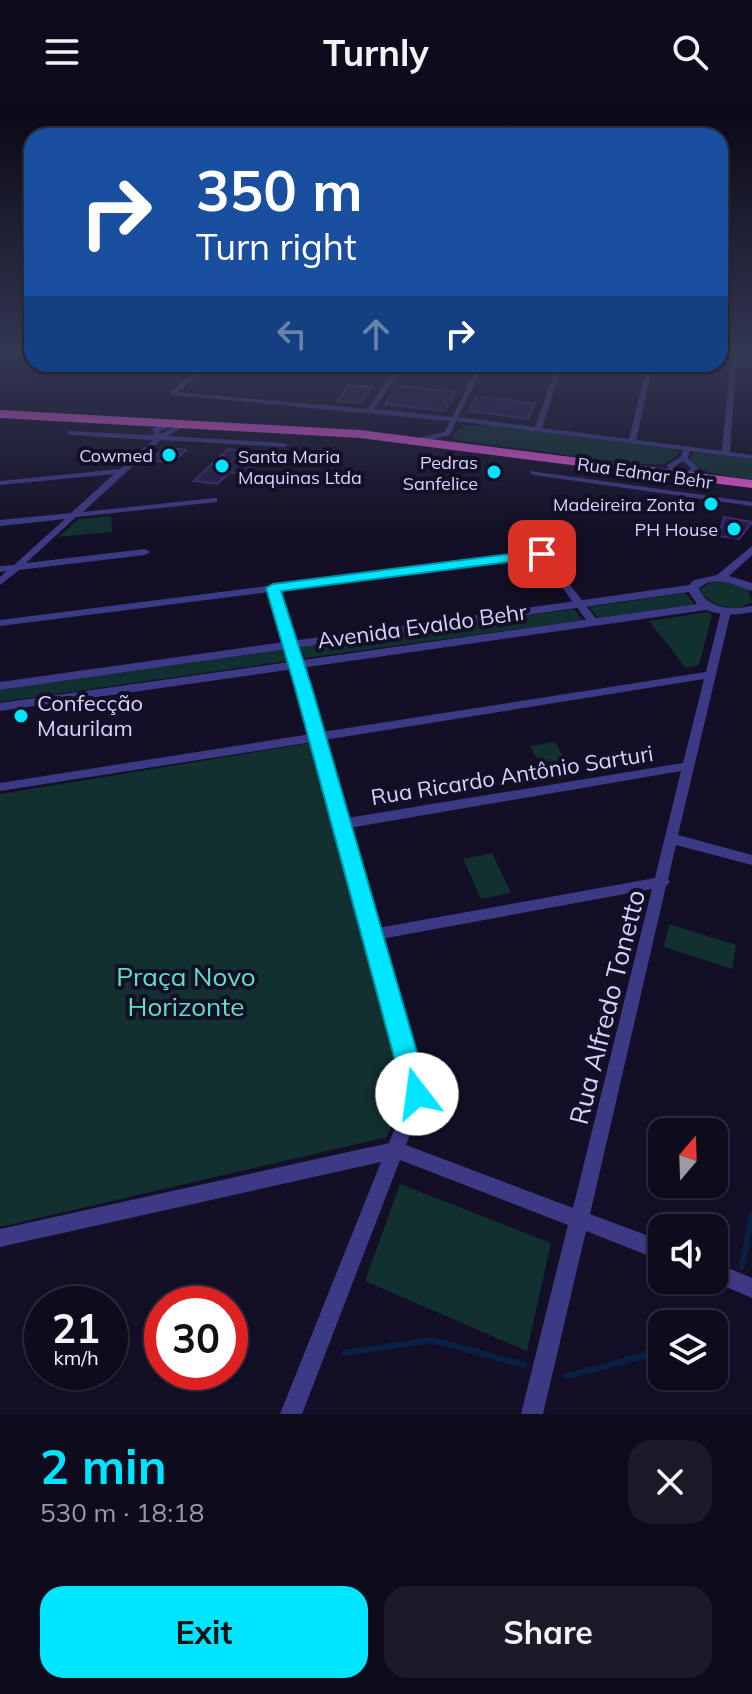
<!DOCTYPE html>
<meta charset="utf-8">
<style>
:root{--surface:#0e0b1c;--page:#1c1929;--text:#f1f3f6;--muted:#9b9ba3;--line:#2e2b3b;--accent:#00e5ff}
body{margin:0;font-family:Mulish,sans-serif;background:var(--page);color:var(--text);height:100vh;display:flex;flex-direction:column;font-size:30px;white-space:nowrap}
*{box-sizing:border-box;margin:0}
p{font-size:26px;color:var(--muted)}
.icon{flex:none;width:44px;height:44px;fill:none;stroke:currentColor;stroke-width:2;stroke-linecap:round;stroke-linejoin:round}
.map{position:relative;height:1310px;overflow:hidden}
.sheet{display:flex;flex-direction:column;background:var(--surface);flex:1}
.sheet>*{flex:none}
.hud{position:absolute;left:24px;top:24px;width:704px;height:244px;border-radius:24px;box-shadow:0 2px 6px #0004,0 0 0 2px var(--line);background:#1a4fa0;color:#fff;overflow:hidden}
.needle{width:52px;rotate:19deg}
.buttons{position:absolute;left:648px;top:1014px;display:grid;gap:16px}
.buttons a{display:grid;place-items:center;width:80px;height:80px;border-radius:16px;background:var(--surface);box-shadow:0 2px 6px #0004,0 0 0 2px var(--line);font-size:40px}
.speed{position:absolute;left:24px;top:1182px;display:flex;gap:16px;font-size:40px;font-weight:700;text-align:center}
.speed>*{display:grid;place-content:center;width:104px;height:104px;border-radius:50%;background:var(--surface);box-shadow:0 2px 6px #0004,0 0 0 2px var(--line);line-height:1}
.speed small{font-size:20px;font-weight:400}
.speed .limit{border:12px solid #d22;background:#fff;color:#111}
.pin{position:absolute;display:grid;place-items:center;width:68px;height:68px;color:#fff;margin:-34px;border-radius:16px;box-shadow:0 4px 12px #0006}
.me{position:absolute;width:88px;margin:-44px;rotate:345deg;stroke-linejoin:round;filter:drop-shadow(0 0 6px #0008)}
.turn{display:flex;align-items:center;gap:28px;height:168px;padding:0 40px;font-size:36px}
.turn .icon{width:104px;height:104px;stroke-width:2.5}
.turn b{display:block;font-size:56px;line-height:68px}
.lanes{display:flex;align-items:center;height:76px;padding:0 40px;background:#0003;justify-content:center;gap:40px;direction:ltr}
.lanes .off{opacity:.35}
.round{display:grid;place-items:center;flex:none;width:84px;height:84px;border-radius:24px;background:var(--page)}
.head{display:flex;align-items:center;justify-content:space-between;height:136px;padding:0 40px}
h1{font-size:48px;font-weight:700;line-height:60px;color:var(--accent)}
.primary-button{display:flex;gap:16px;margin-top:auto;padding:16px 40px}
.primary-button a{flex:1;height:92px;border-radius:24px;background:var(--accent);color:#111;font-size:32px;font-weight:700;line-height:92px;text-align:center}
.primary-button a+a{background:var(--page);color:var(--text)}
header{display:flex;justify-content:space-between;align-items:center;height:104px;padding:0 40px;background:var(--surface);font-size:36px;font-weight:700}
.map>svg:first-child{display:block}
.green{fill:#12302f}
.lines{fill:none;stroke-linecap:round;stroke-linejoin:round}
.stream{stroke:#0a1f44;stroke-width:6}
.building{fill:#241b47;stroke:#3b2d73;stroke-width:2}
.minor{fill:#3d3a85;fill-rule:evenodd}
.tertiary{fill:#3d3a85;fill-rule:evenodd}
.trunk{fill:#e055d1;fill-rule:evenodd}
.route{fill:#00e5ff;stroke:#0095a6;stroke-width:2}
.poi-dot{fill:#00e5ff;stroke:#130f26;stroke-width:3}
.labels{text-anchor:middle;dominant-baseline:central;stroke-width:8;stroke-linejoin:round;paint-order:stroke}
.far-poi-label{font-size:18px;fill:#d9d4ff;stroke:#130f26;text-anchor:end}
.far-street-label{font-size:18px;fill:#d9d4ff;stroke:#130f26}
.street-label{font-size:22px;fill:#d9d4ff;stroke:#130f26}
.poi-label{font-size:22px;fill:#d9d4ff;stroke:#130f26;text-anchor:start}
.near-park-label{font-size:26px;fill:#5fe0c0;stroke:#130f26}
.near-street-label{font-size:26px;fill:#d9d4ff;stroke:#130f26}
</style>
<header><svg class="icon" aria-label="menu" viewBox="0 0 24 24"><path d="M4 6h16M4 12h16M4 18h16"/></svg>Turnly<svg class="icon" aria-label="search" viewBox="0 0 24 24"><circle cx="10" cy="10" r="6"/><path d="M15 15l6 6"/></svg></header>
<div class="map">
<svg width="752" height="1310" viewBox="0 0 752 1310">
<rect width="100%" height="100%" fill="#130f26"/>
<g class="green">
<path d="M487 321 678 346V351L664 360H637L458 336 453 333 454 329 464 322Z"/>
<path d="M694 348 752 355V376L714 370 701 365 690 356Z"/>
<path d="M111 412 112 428 58 433 79 415Z"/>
<path d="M713 477H727L748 485 752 498 737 505 716 501 701 490V484Z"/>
<path d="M685 489 695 500 598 514 589 503Z"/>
<path d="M574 505 583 516 305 554 301 543Z"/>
<path d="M708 508 712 511 699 561 686 564 649 517Z"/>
<path d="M282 546 287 557 0 598V586Z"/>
<path d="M555 638 574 670 548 675 530 642Z"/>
<path d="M311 639 406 990 387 1033 0 1123V690Z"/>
<path d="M492 749 511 789 481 795 463 755Z"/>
<path d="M669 820 736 841 732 865 664 843Z"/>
<path d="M400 1080 551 1139 527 1247 365 1177Z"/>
</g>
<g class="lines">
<g class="stream">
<path d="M742 1163 752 1110"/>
<path d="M344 1249 432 1236 524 1261"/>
<path d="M567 1272 643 1252 662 1231"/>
</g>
</g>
<g class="building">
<path d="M349 281 371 283 361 299 337 297Z"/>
<path d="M398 282 420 284 456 288 445 307 385 300Z"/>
<path d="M476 293 510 296 535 300 528 315 469 307Z"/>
<path d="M165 343 186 346 172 359 152 356Z"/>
<path d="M228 345 250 348 246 352 262 355 247 371 230 368 217 380 194 377Z"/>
<path d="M724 413 752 418 739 435 719 432Z"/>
</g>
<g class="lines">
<g class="minor">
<path d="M731 248H737L736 257 752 259V263L736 261 730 348 752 351V355L690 347 688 354 699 364 696 370 682 372 669 367 667 361 681 353 683 346 456 317 450 331 421 338H418V334L444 328 450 317 172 291 169 289 204 260H211L178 288 367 305 399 260H405L374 305 452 313 479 260H485L458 313 535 323 557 260H563L542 324 629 335 647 260H653L636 336 722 347 730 260 720 259V255L730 256ZM683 357 691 364 690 366 683 367 676 364 675 362Z"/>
<path d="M173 316 183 323 168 332 284 339 288 341 284 343 161 336 83 408 214 394H217V398L76 413 26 459 145 445 150 448 145 451 19 466 0 481V473L7 467 0 468V462L14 461 65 415 0 422V416L71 409 114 370 0 381V377L120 365 153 336 71 331 67 329 68 327 154 331 152 325ZM172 321 174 323 160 330 159 328Z"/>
<path d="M531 367 752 398V402L534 371 530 369Z"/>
<path d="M542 447 545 448 597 516V520H589L540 453 279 486 322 628 706 568 721 507 726 504 731 507 678 731 752 751V761L676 741 668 775 670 778 666 782 590 1110 662 1137V1157L586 1127 543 1310H521L568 1121 400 1056 302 1310H280L381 1058 0 1143V1125L389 1039 409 990 313 638 0 687V679L311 630 269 488 0 522V516ZM704 575 683 659 347 714 324 636ZM681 667 655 774 378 824 349 724ZM652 785 573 1104 406 1041 425 990 381 835Z"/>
<path d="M714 1158 752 1174V1194L710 1176H714Z"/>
</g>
<path class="tertiary" d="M752 442V451L729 472 752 479V487C735 481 715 470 699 484 707 506 732 506 752 502V508C736 512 721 511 706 506L0 607V599L697 500 689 488 0 586V578L689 481 694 476 717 471Z"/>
<path class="trunk" d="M0 306 360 326 752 376V384L360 334 0 314Z"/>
</g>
<linearGradient id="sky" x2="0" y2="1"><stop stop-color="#0a0815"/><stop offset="0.58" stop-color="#333752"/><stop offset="1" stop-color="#333752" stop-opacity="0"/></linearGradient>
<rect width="752" height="431" fill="url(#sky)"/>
<path class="route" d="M542 446 549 450 547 453 281 487 312 584 429 990 426 998 417 1002 408 998 404 990 295 584 266 484 273 480Z"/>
<g class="poi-dot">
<circle cx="169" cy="351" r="8"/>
<circle cx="222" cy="362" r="8"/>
<circle cx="494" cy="368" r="8"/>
<circle cx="711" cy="400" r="8"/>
<circle cx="734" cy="425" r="8"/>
<circle cx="21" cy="612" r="8"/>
</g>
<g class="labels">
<g class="far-poi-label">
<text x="153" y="351">Cowmed</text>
<text x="238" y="352" text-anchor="start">Santa Maria<tspan x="238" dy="21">Maquinas Ltda</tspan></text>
<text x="478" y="358">Pedras<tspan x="478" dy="21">Sanfelice</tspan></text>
<text x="695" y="400">Madeireira Zonta</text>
<text x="718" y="425">PH House</text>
</g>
<g class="far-street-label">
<text transform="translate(645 369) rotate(8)">Rua Edmar Behr</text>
</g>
<g class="street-label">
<text transform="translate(422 522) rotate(-8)">Avenida Evaldo Behr</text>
<text transform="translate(512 671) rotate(-9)">Rua Ricardo Antônio Sarturi</text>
</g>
<g class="poi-label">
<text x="37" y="599">Confecção<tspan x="37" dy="25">Maurilam</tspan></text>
</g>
<g class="near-park-label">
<text x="186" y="872">Praça Novo<tspan x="186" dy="30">Horizonte</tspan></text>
</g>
<g class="near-street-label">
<text transform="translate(607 903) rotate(-76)">Rua Alfredo Tonetto</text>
</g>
</g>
</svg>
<div class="buttons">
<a><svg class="needle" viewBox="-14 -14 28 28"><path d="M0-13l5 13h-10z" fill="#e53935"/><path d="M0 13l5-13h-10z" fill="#9b9ba3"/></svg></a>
<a><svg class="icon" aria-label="sound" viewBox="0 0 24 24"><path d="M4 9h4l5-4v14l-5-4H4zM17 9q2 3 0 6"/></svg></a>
<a><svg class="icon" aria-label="layers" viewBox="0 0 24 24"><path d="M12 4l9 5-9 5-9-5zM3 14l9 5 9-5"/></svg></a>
</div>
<div class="speed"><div>21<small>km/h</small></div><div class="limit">30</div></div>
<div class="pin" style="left:542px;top:450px;background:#d93025"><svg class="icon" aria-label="arrive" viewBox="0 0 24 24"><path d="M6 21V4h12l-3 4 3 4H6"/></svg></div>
<svg class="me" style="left:417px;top:990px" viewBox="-20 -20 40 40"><circle r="19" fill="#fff"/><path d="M0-13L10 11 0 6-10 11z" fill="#00e5ff"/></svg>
<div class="hud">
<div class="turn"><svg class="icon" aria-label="right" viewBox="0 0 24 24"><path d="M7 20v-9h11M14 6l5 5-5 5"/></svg><div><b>350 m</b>Turn right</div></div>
<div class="lanes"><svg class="icon off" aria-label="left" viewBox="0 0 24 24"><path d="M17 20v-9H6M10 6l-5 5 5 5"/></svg><svg class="icon off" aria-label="ahead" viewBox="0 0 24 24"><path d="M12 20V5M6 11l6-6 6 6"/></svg><svg class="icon" aria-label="right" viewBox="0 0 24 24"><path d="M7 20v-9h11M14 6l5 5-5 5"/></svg></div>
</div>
</div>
<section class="sheet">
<div class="head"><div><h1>2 min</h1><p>530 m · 18:18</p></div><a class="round"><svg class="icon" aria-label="close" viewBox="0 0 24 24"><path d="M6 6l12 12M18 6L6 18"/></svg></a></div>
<div class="primary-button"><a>Exit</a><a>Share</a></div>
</section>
